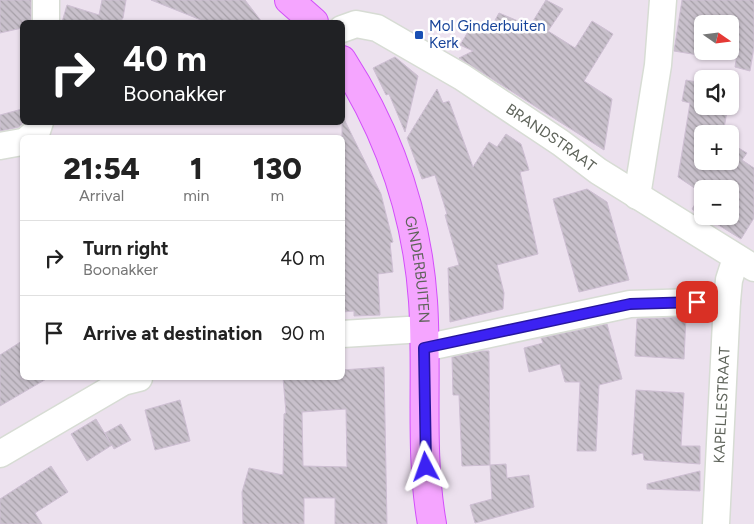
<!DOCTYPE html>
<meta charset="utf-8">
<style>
:root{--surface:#fff;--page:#f6f6f6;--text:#222;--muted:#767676;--line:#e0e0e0}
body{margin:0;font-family:Figtree,sans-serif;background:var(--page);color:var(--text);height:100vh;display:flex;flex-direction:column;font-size:19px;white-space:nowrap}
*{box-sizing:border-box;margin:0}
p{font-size:16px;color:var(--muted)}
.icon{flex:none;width:28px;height:28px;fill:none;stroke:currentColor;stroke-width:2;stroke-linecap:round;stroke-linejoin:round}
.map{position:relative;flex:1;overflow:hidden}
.side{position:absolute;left:20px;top:135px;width:325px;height:245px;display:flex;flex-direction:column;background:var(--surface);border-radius:8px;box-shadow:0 1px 4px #0004}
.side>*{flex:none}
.hud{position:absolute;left:20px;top:20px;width:325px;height:105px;border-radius:8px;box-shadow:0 1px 4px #0004;background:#202124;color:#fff;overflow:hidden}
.needle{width:32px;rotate:104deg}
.buttons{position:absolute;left:694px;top:15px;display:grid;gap:10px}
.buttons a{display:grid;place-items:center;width:45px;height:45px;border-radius:8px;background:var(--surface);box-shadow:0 1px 4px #0004;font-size:25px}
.pin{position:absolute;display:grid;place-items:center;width:42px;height:42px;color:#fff;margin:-21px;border-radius:10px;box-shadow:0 2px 8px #0006}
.me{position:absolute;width:55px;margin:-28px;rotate:356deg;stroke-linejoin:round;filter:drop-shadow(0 0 4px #0008)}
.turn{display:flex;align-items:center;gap:18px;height:105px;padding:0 20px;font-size:22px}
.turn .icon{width:65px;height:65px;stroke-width:2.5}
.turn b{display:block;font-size:35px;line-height:42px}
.eta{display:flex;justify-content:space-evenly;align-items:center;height:85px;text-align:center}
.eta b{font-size:30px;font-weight:800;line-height:35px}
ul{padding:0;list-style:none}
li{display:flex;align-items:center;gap:15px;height:75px;padding:0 20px;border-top:1px solid var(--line)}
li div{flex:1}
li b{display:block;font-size:19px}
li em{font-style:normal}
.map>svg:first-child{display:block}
.building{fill:url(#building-back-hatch);stroke:#cebfd3;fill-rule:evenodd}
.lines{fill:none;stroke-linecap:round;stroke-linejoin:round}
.minor-casing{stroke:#d7dcd4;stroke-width:29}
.major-casing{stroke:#d24ffa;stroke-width:30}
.minor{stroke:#fff;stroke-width:26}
.major{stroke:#f5a5ff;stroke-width:28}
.route-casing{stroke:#27169e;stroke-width:12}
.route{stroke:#3c22f3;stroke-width:9}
.transit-dot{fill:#1a4fb4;stroke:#fff;stroke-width:2}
.labels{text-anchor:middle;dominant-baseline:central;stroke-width:5;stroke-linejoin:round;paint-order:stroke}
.transit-label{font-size:15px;fill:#164399;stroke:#fff;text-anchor:start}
.street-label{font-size:15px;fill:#5e635a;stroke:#fff}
</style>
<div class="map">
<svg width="754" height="524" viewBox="0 0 754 524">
<defs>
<pattern id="building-back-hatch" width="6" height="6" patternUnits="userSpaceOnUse" patternTransform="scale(1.25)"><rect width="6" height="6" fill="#c8c0cb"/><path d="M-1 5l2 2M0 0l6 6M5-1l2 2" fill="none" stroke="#a6a0a8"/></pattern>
</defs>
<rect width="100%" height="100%" fill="#ece1ee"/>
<g class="building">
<path d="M0 0H31V22H22V28L0 33Z"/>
<path d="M102 0H126L123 18 120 22H62L67 5 99 15Z"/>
<path d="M151 0H245L262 22H206Z"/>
<path d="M546 0 563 9 548 31 575 48 592 21 613 34 584 81 612 99 604 150 459 58 473 51 460 45 471 27 473 29 476 23 489 31 499 13 530 26Z"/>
<path d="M682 0H754V47L750 71 735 67 737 54 722 51H730V24H702V50H699L698 55 674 51Z"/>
<path d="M395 57 418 76 405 132 389 94 386 95 373 68Z"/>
<path d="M686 80 702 83V106H728L723 134H702V161H730V143L747 153 742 160 754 168V218L741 239 704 216H730V189H702V193L678 177 690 103 682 101Z"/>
<path d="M437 89 443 103 449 101 473 167 489 142 497 147 506 134 521 144 529 170 520 172 538 254 497 265 504 293 503 309 450 322 448 268 459 265 445 215 447 214 435 175 422 179 407 138Z"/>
<path d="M22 109V124L19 127 0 131V115Z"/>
<path d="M342 115 381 194 393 242 390 243 393 272 378 274 380 315 354 316V311L342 312Z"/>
<path d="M587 189 607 202 629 280 579 292 553 199Z"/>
<path d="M702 193V216L692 209Z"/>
<path d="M686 317 684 359 635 356 637 319Z"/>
<path d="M607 324 622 379 599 385 596 451H577L580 382H565L560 364 529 372 524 348 543 343 541 338Z"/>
<path d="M22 341V378H48L0 406V355Z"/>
<path d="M482 351H489L490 465 506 464 507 478 529 475 534 507 475 523 470 505 492 499 490 465 462 466 459 395H453L452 357Z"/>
<path d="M384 367 387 524H335V498H304V524H243L242 492 249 468 283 475 284 414 286 413 283 378H342V370ZM346 409 347 467 303 466 302 412Z"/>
<path d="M636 390 684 393 681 446H700V464L644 460 643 453 632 455Z"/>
<path d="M180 400 190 441 155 450 145 410Z"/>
<path d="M96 419 110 442 105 433 121 424 131 440 114 449 112 445 87 461 71 434Z"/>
<path d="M51 466 68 492 35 513 42 524H0V499Z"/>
<path d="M700 471V491L647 489V484Z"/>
</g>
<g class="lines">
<g class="minor-casing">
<g id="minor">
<path d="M46 0V22"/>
<path id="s1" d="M342 29 356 24 377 28 462 77 561 143 598 171 754 268"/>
<path d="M29 138 37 131 40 122"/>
<path d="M0 146 22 142"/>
<path d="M637 196 658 65 663 0"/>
<path d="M342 334 424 329"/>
<path d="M424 348 630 304 727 301"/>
<path d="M0 454 123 382 139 378"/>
<path id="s2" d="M716 524 727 301 729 280 736 258"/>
</g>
</g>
<g class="major-casing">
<g id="major">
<path d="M289 0 314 22"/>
<path id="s3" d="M342 60C389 133 417 215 423 301 428 375 419 451 432 524"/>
</g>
</g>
<use href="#minor" class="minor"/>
<use href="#major" class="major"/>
</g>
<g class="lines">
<g class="route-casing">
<path id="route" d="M426 467 424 348 630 304 697 302"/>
</g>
<use href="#route" class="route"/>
</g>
<rect class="transit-dot" x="414" y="30" width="10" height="10" rx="2.5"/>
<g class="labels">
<g class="transit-label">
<text x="429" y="26">Mol Ginderbuiten<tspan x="429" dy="17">Kerk</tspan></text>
</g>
<g class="street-label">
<text stroke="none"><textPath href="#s1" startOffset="242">BRANDSTRAAT</textPath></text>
<text stroke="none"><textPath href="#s3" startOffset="225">GINDERBUITEN</textPath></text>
<text stroke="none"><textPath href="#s2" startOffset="119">KAPELLESTRAAT</textPath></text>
</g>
</g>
</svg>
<div class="buttons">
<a><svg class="needle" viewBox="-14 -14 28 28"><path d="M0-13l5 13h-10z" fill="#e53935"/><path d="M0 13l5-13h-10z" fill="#767676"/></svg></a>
<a><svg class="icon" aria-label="sound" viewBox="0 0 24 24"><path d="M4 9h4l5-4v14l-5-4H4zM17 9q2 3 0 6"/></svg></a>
<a>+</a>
<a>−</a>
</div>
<div class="pin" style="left:697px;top:302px;background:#d93025"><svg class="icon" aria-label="arrive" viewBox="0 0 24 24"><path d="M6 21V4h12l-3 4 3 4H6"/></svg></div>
<svg class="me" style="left:426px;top:467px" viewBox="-20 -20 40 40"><path d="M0-17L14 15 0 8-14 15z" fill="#3c22f3" stroke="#fff" stroke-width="4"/></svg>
<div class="hud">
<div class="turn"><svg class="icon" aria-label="right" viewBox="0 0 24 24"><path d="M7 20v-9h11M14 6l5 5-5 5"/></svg><div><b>40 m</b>Boonakker</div></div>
</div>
<section class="side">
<div class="eta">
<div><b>21:54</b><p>Arrival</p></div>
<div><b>1</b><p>min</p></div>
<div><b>130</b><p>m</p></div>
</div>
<ul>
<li><svg class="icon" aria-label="right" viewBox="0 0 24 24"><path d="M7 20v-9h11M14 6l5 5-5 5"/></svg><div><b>Turn right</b><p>Boonakker</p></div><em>40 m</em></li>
<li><svg class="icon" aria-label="arrive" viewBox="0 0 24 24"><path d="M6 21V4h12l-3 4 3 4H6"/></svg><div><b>Arrive at destination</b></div><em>90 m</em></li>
</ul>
</section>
</div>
